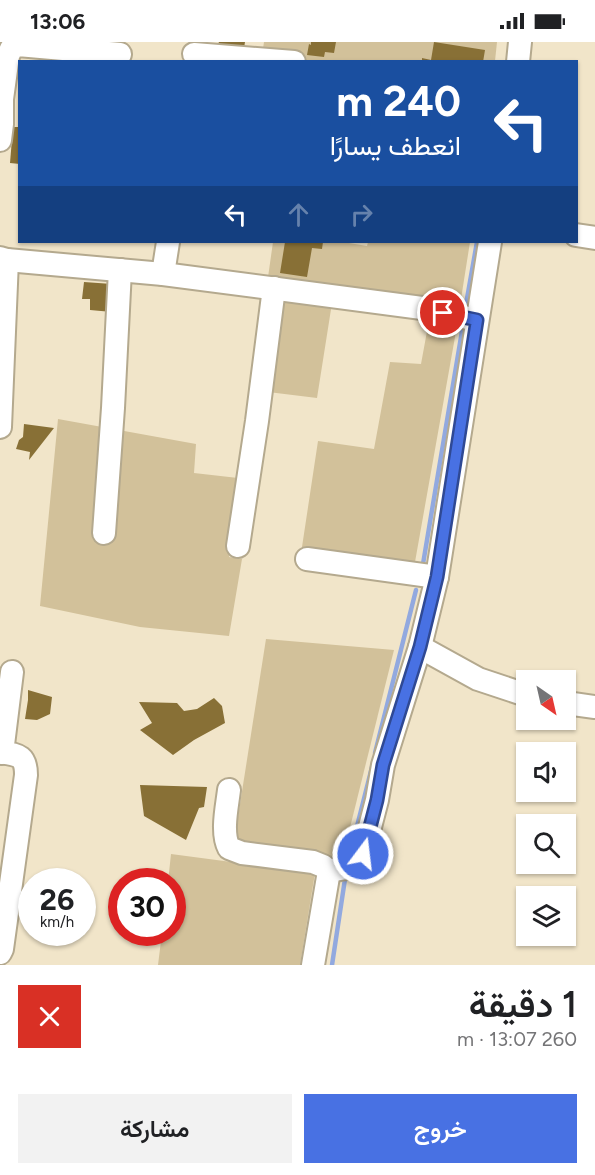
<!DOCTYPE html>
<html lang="ar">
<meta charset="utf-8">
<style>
:root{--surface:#fff;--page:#f2f2f2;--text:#202124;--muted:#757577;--accent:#4871e3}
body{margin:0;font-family:Figtree,Vazirmatn,sans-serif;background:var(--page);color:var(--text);direction:rtl;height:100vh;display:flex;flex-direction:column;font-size:22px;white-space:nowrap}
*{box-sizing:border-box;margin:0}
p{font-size:20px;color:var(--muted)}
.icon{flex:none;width:33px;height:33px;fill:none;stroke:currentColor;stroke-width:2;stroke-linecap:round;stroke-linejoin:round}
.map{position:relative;height:923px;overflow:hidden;direction:ltr}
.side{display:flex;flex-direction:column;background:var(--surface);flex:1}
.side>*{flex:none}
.top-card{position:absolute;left:18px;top:18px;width:560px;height:183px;border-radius:0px;box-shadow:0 2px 4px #0004;direction:rtl;background:#1a4fa0;color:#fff;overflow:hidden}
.needle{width:39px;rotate:146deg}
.fabs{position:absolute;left:516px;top:628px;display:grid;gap:12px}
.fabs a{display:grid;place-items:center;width:60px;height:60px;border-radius:0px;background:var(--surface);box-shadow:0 2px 4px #0004;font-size:30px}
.speed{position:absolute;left:18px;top:826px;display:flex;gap:12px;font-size:30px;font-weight:700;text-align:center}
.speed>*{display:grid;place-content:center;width:78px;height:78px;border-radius:50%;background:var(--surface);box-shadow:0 2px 4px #0004;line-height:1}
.speed small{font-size:15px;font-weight:400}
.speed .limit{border:9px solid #d22;background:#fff;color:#111}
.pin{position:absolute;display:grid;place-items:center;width:51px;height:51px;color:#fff;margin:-26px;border:3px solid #fff;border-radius:50%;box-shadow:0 2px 6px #0007}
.me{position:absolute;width:66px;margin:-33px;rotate:15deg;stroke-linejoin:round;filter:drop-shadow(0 0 4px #0008)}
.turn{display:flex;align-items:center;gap:21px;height:126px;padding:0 18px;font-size:27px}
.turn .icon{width:78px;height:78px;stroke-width:2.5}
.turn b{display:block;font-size:42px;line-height:51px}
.lanes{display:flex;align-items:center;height:57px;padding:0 18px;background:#0003;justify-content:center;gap:30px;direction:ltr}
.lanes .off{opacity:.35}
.round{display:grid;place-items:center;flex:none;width:63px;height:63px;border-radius:0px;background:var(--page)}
.overview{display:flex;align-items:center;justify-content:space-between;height:102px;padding:0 18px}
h1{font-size:36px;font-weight:600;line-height:45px}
.action{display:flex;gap:12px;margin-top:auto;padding:12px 18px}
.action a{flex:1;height:69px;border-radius:0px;background:var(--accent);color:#fff;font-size:24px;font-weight:600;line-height:69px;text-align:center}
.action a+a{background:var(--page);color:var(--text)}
.status{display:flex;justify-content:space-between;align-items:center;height:42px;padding:0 30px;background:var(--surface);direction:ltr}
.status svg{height:16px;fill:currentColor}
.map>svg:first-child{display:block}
.green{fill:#d2c19a}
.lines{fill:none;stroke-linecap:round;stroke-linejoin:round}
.stream{stroke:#92a9df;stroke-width:4.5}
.building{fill:#887036}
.minor-casing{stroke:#b4a98e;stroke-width:26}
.minor{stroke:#fff;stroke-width:22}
.route-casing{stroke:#2f4994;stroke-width:15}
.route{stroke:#4871e3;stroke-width:10}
</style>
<div class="status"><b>13:06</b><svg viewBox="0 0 49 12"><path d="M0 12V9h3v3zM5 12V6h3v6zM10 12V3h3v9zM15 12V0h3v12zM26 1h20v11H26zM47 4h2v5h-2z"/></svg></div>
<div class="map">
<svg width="595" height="923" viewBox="0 0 595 923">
<rect width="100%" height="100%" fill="#f1e5c9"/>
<g class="green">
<path d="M264 0H497L495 19 261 20Z"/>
<path d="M273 200H343L367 204 368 200H470L455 295 415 520 302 505 318 399 374 407 390 320 421 322 430 273 332 261 317 356 252 348Z"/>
<path d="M58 377 196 402 194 431 238 436 229 515 242 517 229 594 140 585 40 564Z"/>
<path d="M266 597 394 608 341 822 240 804 235 794Z"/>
<path d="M171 812 315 831 300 923H158L162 891H172V840H168Z"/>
</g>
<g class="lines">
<g class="stream">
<path d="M465 268 477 200"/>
<path d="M423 522 462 289"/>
<path d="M375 711 416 548"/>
<path d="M349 816 372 725"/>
<path d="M332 923 345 837"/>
</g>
</g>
<g class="building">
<path d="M219 0H245L244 6 218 2Z"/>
<path d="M311 0H336L334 11 325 10 324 15 307 13 309 2 311 3Z"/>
<path d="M434 0 485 8 483 20H422V16L431 18Z"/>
<path d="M13 85H20V122L10 121Z"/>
<path d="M285 200H323L322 207 312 206 307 235 280 231Z"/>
<path d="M84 240 112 242V270L90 268V257H82Z"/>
<path d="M24 382 54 386 29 418 30 410 16 407 19 398 23 395Z"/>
<path d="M28 648 52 655 50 672 37 678 25 677 28 658Z"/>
<path d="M214 656 222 664 225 681 194 698 173 713 140 688 152 681 139 660 177 661 184 669 197 667Z"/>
<path d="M140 743 207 745 204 765 199 766 186 798 144 774Z"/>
</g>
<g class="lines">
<g class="minor-casing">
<g id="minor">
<path d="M194 12 294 20"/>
<path d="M518 20 520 0"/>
<path d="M0 57H2V82L0 98"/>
<path d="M2 57 8 14 11 7 18 3 120 12"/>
<path d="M576 193 595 196"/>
<path d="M0 216 7 218 163 232 422 266 477 278"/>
<path d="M163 232 168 200"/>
<path d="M0 385 7 218"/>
<path d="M104 491 113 366 120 228"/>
<path d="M238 504 257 379 274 246"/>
<path d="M307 517 437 535"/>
<path d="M420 605 478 637 526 653"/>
<path d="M566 661 595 665"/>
<path d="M0 710C18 713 26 713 26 733L2 907 0 911"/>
<path d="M2 711 12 630"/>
<path d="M229 748C227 765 221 791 229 806L242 811 313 820 323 824 329 829 352 825 357 822 363 812 377 758 383 723 420 605 437 535 490 200"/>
<path d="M313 923 329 829"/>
</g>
</g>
<use href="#minor" class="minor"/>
</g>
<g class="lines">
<g class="route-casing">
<path id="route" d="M363 812 377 758 383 723 420 605 437 535 477 278 443 271"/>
</g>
<use href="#route" class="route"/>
</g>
</svg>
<div class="fabs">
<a><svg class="needle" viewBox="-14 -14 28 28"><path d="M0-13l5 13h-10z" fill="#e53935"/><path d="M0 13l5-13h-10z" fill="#757577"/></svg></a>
<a><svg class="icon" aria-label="sound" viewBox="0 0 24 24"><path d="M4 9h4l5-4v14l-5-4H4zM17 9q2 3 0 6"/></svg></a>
<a><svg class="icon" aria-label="search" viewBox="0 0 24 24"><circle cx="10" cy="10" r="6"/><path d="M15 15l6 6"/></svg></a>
<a><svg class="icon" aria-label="layers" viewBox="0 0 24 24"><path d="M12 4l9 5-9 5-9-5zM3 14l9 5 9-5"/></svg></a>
</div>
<div class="speed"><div>26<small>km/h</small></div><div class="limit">30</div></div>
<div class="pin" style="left:443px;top:271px;background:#d93025"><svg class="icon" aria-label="arrive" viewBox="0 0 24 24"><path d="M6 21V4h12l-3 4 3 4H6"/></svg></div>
<svg class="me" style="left:363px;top:812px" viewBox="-20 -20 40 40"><circle r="17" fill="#4871e3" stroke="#fff" stroke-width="3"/><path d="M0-11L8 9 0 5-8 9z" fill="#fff"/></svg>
<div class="top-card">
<div class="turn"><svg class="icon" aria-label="left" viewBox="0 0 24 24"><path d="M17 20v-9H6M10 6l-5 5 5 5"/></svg><div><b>240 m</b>انعطف يسارًا</div></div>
<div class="lanes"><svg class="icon" aria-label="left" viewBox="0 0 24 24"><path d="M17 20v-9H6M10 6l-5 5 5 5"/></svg><svg class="icon off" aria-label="ahead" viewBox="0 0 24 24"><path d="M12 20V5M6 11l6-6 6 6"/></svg><svg class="icon off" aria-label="right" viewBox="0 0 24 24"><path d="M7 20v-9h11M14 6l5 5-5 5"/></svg></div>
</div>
</div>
<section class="side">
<div class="overview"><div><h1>1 دقيقة</h1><p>260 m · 13:07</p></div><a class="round" style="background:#d93025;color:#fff"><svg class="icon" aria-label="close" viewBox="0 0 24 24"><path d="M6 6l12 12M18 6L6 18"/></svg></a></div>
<div class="action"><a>خروج</a><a>مشاركة</a></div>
</section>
